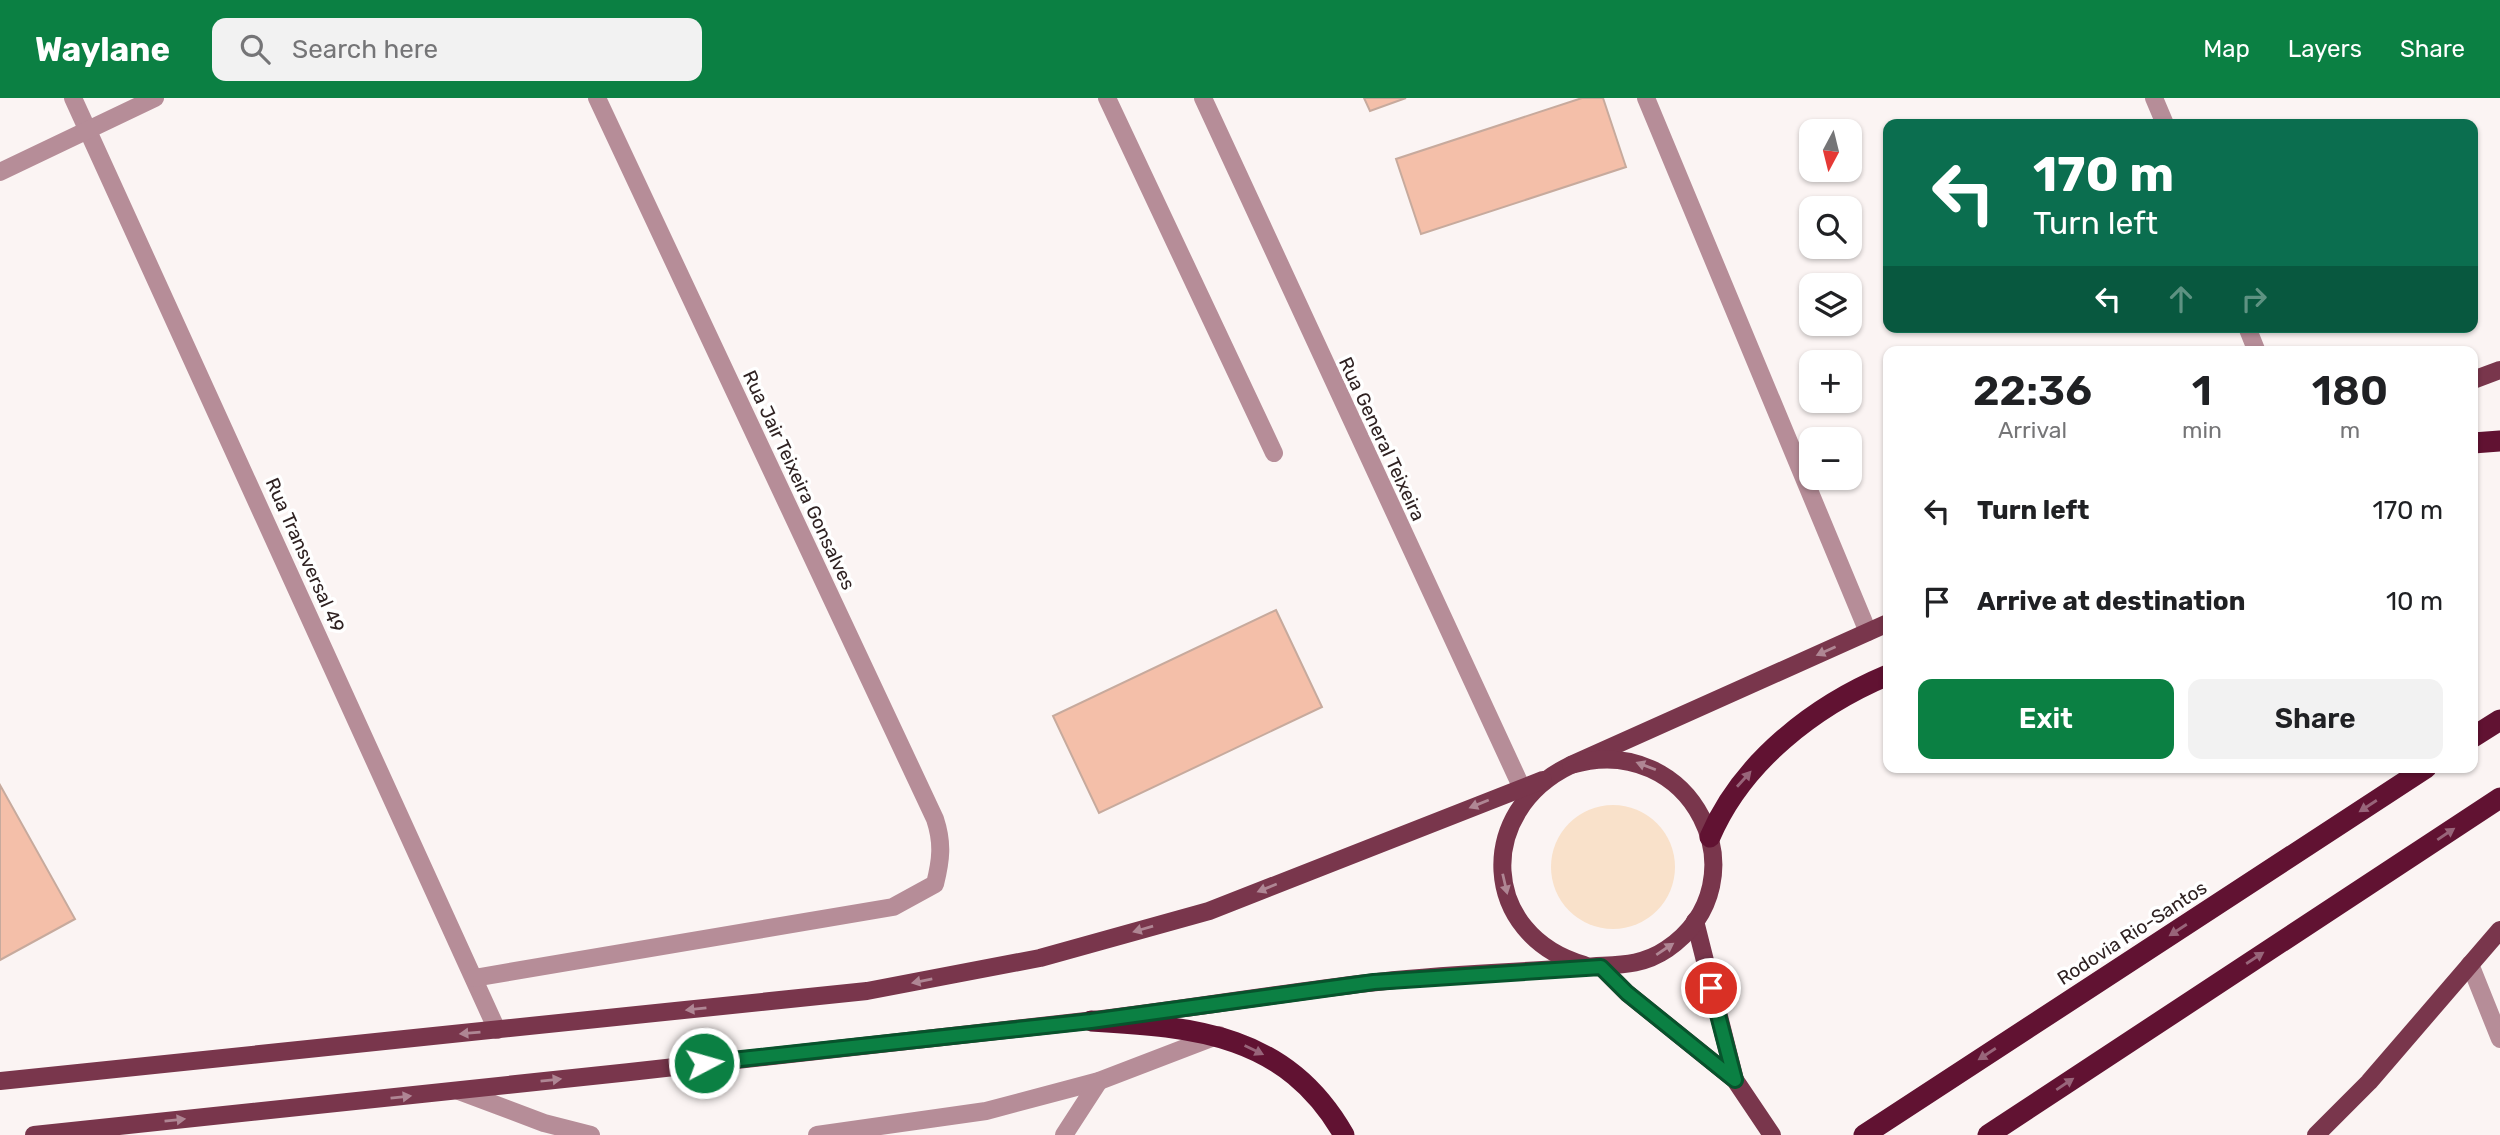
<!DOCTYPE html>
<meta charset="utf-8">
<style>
:root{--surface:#fff;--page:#f2f2f2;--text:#202124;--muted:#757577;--accent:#0b8043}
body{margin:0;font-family:Rubik,sans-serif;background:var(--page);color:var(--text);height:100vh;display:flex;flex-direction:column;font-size:26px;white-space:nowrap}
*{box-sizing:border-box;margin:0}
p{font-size:23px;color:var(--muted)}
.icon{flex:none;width:38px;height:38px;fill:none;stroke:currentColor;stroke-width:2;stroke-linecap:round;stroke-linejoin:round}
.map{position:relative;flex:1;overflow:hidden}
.details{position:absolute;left:1883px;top:248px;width:595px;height:427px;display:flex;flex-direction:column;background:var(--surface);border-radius:14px;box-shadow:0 2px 5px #0004}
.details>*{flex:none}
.hud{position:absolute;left:1883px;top:21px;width:595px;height:214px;border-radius:14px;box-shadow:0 2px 5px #0004;background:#0b6e4f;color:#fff;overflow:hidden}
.needle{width:46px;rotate:187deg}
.buttons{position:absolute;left:1799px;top:21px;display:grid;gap:14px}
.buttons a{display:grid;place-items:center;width:63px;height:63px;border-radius:14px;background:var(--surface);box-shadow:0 2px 5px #0004;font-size:35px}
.pin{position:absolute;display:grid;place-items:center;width:60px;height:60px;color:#fff;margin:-30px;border:4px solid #fff;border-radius:50%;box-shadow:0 2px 7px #0007}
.me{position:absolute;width:77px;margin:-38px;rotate:84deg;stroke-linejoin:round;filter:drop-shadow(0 0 5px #0008)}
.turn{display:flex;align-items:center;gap:24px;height:147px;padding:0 35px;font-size:32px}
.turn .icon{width:91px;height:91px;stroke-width:2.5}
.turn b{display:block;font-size:49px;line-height:60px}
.lanes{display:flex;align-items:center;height:66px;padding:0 35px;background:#0003;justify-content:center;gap:35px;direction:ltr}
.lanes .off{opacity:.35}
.eta{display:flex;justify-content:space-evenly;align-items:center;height:119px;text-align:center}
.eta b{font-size:42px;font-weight:600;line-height:49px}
.cta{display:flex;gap:14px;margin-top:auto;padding:14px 35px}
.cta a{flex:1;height:80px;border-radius:14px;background:var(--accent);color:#fff;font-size:28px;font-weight:600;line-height:80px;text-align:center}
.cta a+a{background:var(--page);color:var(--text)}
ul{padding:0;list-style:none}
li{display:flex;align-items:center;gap:21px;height:91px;padding:0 35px}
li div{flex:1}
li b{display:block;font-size:26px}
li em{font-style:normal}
header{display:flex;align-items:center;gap:42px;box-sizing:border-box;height:98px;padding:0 35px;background:var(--accent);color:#fff}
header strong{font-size:33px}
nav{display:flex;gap:38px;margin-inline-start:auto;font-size:24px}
.search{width:490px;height:63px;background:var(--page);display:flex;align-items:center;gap:18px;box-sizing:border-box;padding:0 24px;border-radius:14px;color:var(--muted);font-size:26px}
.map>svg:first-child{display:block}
.green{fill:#f9e1ca}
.building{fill:#f4bfa9;stroke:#c7aa9d;stroke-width:2}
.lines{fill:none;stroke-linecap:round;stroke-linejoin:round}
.minor{stroke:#b68d98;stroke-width:18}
.major{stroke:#79364c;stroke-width:18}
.highway{stroke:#611232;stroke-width:21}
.oneway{fill:#af8694}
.oneway2{fill:#98657a}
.route-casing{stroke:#07532c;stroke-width:18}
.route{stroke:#0b8043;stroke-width:12}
.labels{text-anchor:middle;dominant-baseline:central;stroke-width:7;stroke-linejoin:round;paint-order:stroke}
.street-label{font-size:19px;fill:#2f2222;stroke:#fff}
</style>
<header>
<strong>Waylane</strong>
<div class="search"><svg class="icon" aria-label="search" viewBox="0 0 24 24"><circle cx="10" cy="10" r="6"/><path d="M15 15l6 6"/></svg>Search here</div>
<nav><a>Map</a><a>Layers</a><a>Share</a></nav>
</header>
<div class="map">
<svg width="2500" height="1037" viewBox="0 0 2500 1037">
<rect width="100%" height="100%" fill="#fbf4f3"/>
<circle class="green" cx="1613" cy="769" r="62"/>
<g class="building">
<path d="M1364 0H1406L1370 13Z"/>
<path d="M1582 0H1603L1626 69 1421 136 1396 61Z"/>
<path d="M1276 512 1322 609 1099 715 1053 618Z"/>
<path d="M0 687 75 821 0 862Z"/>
</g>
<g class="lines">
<g class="minor">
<path d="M73 0 497 932"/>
<path d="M1107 0 1274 355"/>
<path d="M1203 0 1526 699"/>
<path d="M1646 0 1868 534"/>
<path d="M2154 0 2165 26"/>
<path d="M0 74 155 0"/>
<path d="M2247 229 2257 254"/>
<path d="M2470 866 2500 941"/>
<path d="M474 880 893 809 935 786C941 762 943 745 935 721L597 0"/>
<path d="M459 993 544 1025 591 1037"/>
<path d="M817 1037 986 1013 1099 983 1219 937"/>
<path d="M1064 1037 1099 983"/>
</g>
<g class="major">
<path d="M2473 282 2500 272"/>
<path d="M1695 823 1735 982"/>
<path d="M1584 867C1480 837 1475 713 1571 667L1888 525"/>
<path d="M1601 869 1627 895 1735 982 1772 1037"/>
<path d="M0 983 867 893 1040 860 1209 813 1543 682"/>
<path d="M34 1037C384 1000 736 964 1086 923 1180 912 1274 896 1368 885 1439 876 1511 875 1583 869 1613 866 1639 870 1667 851 1767 782 1691 631 1571 667"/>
<path d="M2316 1037 2369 984 2500 832"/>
</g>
<g class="highway">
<path d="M2473 345 2500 343"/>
<path d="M2473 639 2500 622"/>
<path d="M1710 739C1742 664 1814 608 1888 577"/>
<path d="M1091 923C1196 929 1286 936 1344 1037"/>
<path d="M1864 1037 2426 670"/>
<path d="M1988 1037 2500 700"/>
</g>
</g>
<defs><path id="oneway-solid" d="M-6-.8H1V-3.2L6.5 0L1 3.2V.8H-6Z" transform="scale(1.75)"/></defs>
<g class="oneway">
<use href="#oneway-solid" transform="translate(1826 553) rotate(156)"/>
<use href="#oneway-solid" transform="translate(1646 668) rotate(-159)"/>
<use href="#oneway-solid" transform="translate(1479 706) rotate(158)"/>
<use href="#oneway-solid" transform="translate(1505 786) rotate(77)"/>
<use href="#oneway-solid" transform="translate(1267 790) rotate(158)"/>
<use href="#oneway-solid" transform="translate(1143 831) rotate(164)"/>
<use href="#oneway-solid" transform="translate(1665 851) rotate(-34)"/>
<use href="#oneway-solid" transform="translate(922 883) rotate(169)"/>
<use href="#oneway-solid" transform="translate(696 911) rotate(174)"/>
<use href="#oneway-solid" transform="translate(470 935) rotate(175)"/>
<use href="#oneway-solid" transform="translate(551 982) rotate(-6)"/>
<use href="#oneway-solid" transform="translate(401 999) rotate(-6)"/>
<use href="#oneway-solid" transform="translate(175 1022) rotate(-6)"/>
</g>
<g class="oneway2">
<use href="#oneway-solid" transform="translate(1744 681) rotate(-48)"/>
<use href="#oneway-solid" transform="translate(2368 708) rotate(147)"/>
<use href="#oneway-solid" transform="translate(2446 736) rotate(-34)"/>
<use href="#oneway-solid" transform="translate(2178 832) rotate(147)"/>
<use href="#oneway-solid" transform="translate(2255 860) rotate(-33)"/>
<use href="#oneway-solid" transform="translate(1254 952) rotate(26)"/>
<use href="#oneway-solid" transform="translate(1987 956) rotate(147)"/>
<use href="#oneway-solid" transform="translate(2065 986) rotate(-34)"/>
</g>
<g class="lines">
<g class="route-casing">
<path id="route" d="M704 965 1091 923 1374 884 1601 869 1627 895 1735 982 1711 890"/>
</g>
<use href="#route" class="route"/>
</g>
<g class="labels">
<g class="street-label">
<text transform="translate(1382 341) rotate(65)">Rua General Teixeira</text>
<text transform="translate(799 382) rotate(65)">Rua Jair Teixeira Gonsalves</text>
<text transform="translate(305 457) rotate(66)">Rua Transversal 49</text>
<text transform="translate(2132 835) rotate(-33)">Rodovia Rio-Santos</text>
</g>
</g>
</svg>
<div class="buttons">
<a><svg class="needle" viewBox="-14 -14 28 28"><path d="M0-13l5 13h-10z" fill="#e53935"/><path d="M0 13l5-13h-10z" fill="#757577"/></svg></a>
<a><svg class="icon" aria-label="search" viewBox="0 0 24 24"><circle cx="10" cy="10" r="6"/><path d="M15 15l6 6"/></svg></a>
<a><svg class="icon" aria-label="layers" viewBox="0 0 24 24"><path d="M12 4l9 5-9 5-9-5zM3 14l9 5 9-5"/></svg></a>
<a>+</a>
<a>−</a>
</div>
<div class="pin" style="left:1711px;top:890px;background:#d93025"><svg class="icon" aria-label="arrive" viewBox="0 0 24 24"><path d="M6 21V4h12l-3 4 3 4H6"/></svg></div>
<svg class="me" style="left:704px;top:965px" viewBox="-20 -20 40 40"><circle r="17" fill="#0b8043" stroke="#fff" stroke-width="3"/><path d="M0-11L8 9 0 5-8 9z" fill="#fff"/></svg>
<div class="hud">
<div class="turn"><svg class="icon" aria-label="left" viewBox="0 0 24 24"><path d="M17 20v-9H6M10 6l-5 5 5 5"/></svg><div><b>170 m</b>Turn left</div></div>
<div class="lanes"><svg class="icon" aria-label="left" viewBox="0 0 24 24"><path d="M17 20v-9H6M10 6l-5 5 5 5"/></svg><svg class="icon off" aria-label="ahead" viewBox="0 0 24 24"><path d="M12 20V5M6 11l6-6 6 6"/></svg><svg class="icon off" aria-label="right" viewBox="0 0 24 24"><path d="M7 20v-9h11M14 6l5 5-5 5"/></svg></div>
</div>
<section class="details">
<div class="eta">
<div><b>22:36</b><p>Arrival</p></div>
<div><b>1</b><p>min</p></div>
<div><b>180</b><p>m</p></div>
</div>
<ul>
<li><svg class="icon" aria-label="left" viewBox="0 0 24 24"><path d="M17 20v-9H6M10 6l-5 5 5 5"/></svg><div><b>Turn left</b></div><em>170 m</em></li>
<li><svg class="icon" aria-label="arrive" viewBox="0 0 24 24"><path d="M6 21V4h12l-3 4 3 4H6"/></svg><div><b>Arrive at destination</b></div><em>10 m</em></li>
</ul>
<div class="cta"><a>Exit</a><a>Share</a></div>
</section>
</div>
